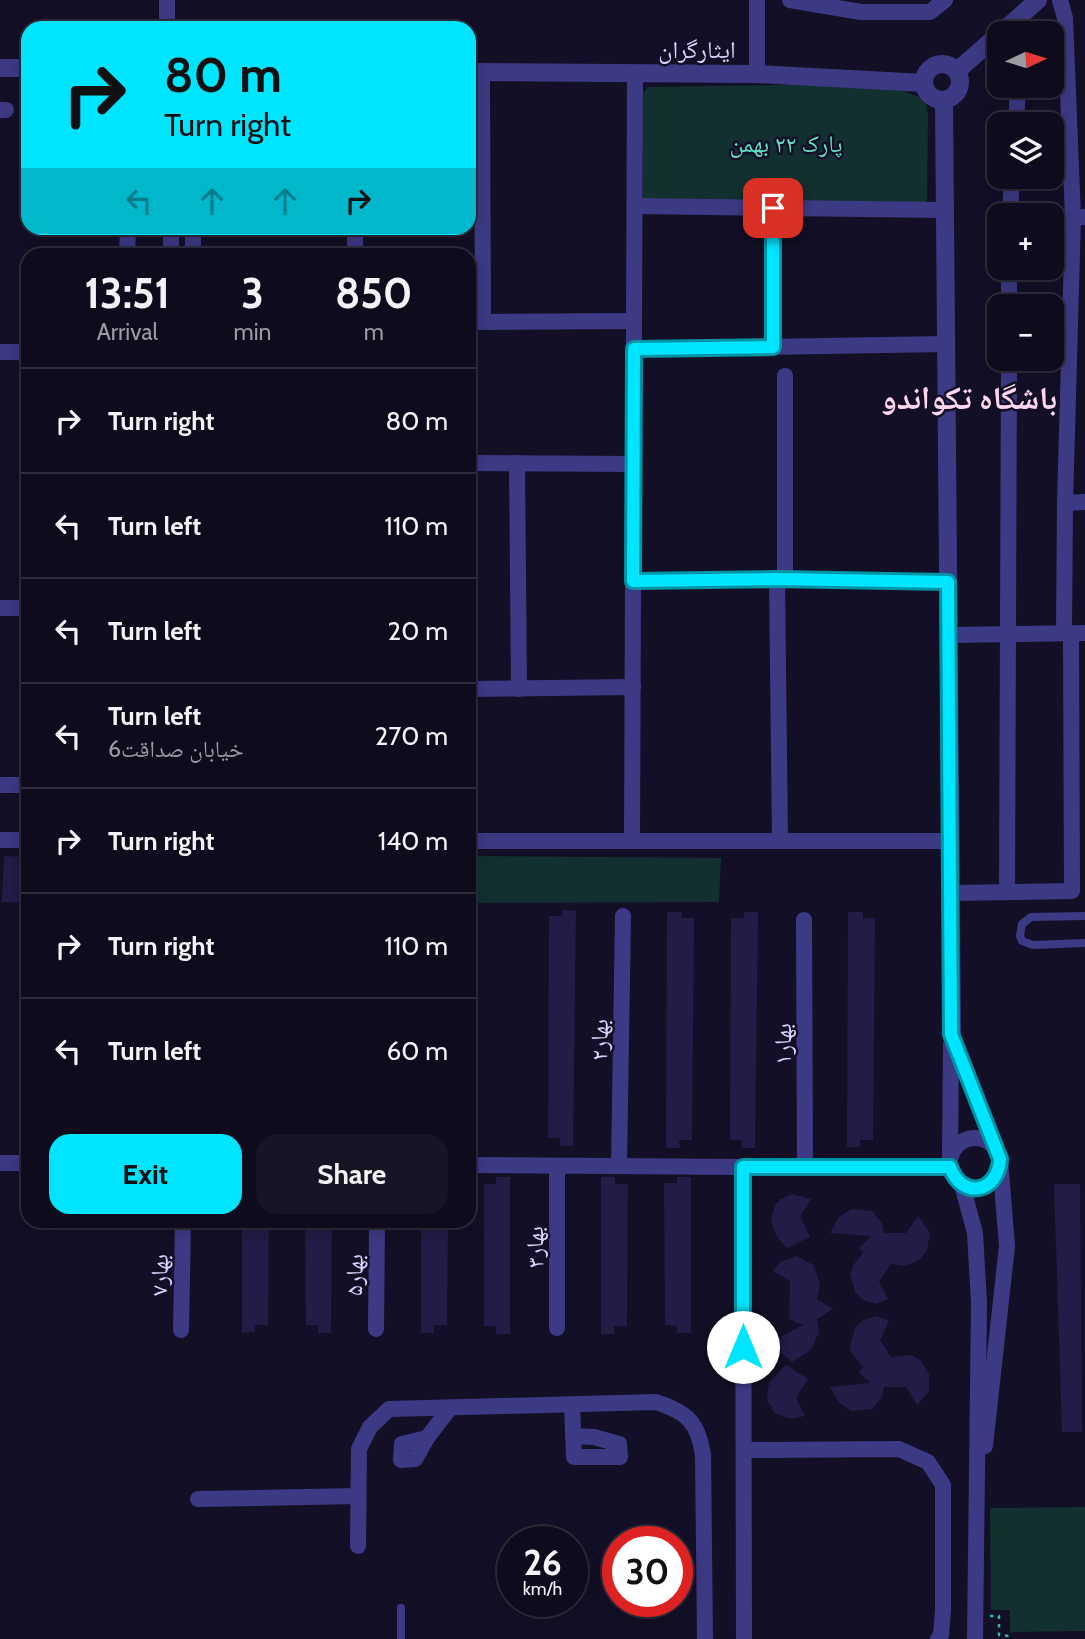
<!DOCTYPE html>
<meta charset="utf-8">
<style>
:root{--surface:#0e0b1c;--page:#171425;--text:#f1f3f6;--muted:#9b9ba3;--line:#2e2b3b;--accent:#00e5ff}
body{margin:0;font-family:Cabin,"Noto Naskh Arabic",sans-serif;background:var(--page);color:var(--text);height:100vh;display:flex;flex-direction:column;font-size:26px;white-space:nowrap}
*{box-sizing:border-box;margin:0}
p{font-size:23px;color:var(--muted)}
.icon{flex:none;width:38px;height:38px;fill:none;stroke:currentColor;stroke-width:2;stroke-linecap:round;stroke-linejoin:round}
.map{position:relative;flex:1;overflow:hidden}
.details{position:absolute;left:21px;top:248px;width:455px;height:980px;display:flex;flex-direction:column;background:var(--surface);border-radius:21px;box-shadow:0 4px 18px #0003,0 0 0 2px var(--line)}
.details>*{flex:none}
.banner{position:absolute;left:21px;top:21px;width:455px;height:214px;border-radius:21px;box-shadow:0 4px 18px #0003,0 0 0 2px var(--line);background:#00e5ff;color:#111;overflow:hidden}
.needle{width:46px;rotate:86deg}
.buttons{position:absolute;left:987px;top:21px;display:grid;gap:14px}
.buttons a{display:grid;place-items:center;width:77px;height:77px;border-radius:14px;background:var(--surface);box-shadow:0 4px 18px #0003,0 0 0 2px var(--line);font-size:35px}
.speed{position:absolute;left:497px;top:1526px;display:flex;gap:14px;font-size:35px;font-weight:700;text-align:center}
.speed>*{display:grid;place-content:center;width:91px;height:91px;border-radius:50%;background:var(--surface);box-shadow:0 4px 18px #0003,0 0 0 2px var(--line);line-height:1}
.speed small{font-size:18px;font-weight:400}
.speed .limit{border:10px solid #d22;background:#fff;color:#111}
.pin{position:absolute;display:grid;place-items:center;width:60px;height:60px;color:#fff;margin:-30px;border-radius:14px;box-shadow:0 4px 10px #0006}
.me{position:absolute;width:77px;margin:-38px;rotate:0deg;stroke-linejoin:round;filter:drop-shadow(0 0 5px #0008)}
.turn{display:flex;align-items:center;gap:24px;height:147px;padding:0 28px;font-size:32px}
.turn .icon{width:91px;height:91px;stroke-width:2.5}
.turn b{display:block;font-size:49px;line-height:60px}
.lanes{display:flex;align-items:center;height:66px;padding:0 28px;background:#0003;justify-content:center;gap:35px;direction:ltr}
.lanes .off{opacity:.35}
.eta{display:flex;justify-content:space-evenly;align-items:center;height:119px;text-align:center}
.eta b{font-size:42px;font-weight:700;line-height:49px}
.action{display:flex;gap:14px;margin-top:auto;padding:14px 28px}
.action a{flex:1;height:80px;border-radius:21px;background:var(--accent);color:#111;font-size:28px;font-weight:700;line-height:80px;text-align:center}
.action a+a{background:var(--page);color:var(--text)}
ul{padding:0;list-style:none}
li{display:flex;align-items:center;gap:21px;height:105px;padding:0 28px;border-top:2px solid var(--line)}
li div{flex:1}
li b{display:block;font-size:26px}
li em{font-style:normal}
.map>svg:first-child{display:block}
.green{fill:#12302f}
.building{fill:#241b47}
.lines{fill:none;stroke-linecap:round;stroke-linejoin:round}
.path{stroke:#2fb8b0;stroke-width:2.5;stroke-dasharray:3.5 5;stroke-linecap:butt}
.service{stroke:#3d3a85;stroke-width:8}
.minor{stroke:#3d3a85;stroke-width:16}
.tertiary{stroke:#3d3a85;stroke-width:18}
.route-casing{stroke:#0095a6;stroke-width:18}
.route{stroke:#00e5ff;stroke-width:12}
.labels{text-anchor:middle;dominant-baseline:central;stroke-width:5;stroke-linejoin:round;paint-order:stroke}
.street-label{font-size:24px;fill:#d9d4ff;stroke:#130f26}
.park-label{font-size:24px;fill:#5fe0c0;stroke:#130f26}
.district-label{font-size:32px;font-weight:bold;fill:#ffd6f0;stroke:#130f26}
</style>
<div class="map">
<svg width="1085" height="1639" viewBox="0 0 1085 1639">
<rect width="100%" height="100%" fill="#130f26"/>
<g class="green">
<path d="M848 84 895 88 925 99 928 114 927 203 643 202V93L648 87Z"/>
<path d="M469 856 721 858 719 902 469 903Z"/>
<path d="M1085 1507V1631L1010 1632V1610H991L990 1508Z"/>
</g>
<g class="building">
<path d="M4 856 28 857V903L2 902Z"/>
<path d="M562 910 576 911 573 1146H560V1138H548L549 916H562Z"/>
<path d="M667 912H682V918H694L692 1140H679L680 1148H666Z"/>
<path d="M744 912H758L755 1148H742V1140H730L731 918H744Z"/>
<path d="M848 912H863V918H875L873 1140H860V1147H847Z"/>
<path d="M496 1177H510V1334H496V1326H484V1184H496Z"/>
<path d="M601 1177H615V1184H628L627 1326H614V1334H601Z"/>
<path d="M677 1177H691V1333H677V1326L665 1325 664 1183H677Z"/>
<path d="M1054 1184H1080L1082 1432H1062Z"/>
<path d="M792 1194 811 1199 800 1216 810 1237 787 1248 777 1237 771 1220 775 1205 781 1199Z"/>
<path d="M852 1209 872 1211 882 1223 884 1233H906L918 1216 930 1233 927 1251 919 1260 905 1266 891 1264 879 1281 888 1299 876 1304 863 1300 855 1292 850 1274 854 1264 863 1253 859 1248 871 1236 830 1233 839 1217Z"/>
<path d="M242 1222H269L268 1325H255V1332L242 1333Z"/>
<path d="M305 1222H332L331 1333H318V1325H306Z"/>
<path d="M421 1222H448L447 1325H434V1333H421Z"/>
<path d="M797 1256 813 1265 820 1283 817 1299 833 1309 817 1319 819 1332 811 1350 792 1362 768 1343 803 1325 789 1319 790 1281 773 1271 780 1262Z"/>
<path d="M877 1316 889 1321 880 1340 891 1357 910 1355 920 1360 929 1374V1391L917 1405 906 1387H884L882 1397 872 1409 852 1411 839 1403 830 1387 870 1383 859 1372 863 1367 851 1352 850 1346 855 1328 863 1320Z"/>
<path d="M786 1365 808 1379 796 1398 805 1416 790 1419 775 1413 767 1400 769 1382Z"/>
</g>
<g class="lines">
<path class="path" d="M990 1616H999V1635L1009 1636V1639"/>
<g class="service">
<path d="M1085 916 1031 917 1022 924 1020 936 1022 941 1033 945 1085 943"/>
<path d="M401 1608V1639"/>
</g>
<g class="minor">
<path d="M167 0V28"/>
<path d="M757 0V74"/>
<path d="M790 0 861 12H930L945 0"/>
<path d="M1060 0 1065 18 1073 217 1065 503 1064 633"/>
<path d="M482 72 483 321"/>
<path d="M0 110H6"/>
<path d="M1016 124 1018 86"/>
<path d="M635 206 945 210"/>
<path d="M1010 215 1012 177"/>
<path d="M1052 219 1085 217"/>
<path d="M127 256 128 228"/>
<path d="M171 256V228"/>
<path d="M193 256V228"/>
<path d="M355 256V228"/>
<path d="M1009 306V268"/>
<path d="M469 322 634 321"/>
<path d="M773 347V208"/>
<path d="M634 349 946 344"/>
<path d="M0 352H28"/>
<path d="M785 376V579"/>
<path d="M469 463 634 464"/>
<path d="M517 463 519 689"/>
<path d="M1065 503 1085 502"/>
<path d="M777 579 780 841"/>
<path d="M633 581 777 579 948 582"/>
<path d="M0 608H28"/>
<path d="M948 635 1085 633"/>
<path d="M469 689 633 687"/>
<path d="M0 785H28"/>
<path d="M0 840H28"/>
<path d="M469 841H950"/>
<path d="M632 841 635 73"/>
<path d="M1007 892 1009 359"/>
<path d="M950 893 1072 891 1071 633"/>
<path d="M804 920 805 1167"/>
<path d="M952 1034 996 1148"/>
<circle cx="975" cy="1163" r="25"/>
<path d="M950 1156 951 1044"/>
<path d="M0 1163H28"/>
<path d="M469 1165 743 1167"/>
<path d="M557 1166V1328"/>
<path d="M619 1166 623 916"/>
<path d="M962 1185 975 1233 979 1303 975 1639"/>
<path d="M376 1329 377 1222"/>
<path d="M181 1330 183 1222"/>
<path d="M572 1405 574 1457H620L619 1444 594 1437 573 1436"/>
<path d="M427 1438 415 1459 401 1460 402 1444 427 1438 450 1408"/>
<path d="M985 1446 1007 1246 1000 1159"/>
<path d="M744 1450 899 1449 928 1462 943 1485V1610L941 1635 938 1639"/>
<path d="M198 1499 358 1496"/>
<path d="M358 1546 359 1449 370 1427 389 1409 656 1402C687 1412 698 1422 703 1455L705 1639"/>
<path d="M744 1639 743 1167H950"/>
</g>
<g class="tertiary">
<path d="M1001 33 1038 0"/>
<circle cx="942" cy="82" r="18"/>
<path d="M0 68H28"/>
<path d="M957 71 999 34"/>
<path d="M469 72 757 74 924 83"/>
<path d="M944 100 952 1034"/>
</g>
</g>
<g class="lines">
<g class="route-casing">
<path id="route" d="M743 1347V1167H950C962 1200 998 1193 1000 1159L951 1034 948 582 777 579 633 581 634 349 773 347V208"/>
</g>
<use href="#route" class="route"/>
</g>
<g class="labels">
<g class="street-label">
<text x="697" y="49">ایثارگران</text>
<text transform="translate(599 1040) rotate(-89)">بهار۲</text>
<text transform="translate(782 1044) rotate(-90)">بهار۱</text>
<text transform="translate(534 1247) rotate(-90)">بهار۳</text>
<text transform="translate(159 1275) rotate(-89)">بهار۷</text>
<text transform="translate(354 1275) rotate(-89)">بهار۵</text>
</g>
<g class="park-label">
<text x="786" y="143">پارک ۲۲ بهمن</text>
</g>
<g class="district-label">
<text x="969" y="397">باشگاه تکواندو</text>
</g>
</g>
</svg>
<div class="buttons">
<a><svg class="needle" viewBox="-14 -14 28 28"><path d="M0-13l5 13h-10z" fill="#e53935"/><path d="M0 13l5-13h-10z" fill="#9b9ba3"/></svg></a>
<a><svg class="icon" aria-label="layers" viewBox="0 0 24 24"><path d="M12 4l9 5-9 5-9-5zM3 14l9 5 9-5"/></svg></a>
<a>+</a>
<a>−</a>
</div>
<div class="speed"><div>26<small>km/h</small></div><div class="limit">30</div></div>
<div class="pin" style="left:773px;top:208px;background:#d93025"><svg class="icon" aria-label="arrive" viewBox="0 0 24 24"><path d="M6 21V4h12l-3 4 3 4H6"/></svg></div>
<svg class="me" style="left:743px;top:1347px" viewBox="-20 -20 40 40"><circle r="19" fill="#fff"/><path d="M0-13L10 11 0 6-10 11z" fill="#00e5ff"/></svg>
<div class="banner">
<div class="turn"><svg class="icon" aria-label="right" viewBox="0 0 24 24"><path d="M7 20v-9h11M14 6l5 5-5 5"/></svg><div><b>80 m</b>Turn right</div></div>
<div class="lanes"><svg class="icon off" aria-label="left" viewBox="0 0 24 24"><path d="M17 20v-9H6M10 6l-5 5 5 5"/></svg><svg class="icon off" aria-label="ahead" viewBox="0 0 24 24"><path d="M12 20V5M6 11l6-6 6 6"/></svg><svg class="icon off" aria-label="ahead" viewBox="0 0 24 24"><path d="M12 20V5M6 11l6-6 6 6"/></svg><svg class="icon" aria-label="right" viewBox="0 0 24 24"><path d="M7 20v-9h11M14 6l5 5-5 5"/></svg></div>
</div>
<section class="details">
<div class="eta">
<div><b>13:51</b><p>Arrival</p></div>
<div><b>3</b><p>min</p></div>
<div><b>850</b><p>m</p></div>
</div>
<ul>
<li><svg class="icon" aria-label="right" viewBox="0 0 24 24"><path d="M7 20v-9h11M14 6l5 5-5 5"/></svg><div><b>Turn right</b></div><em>80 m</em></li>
<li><svg class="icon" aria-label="left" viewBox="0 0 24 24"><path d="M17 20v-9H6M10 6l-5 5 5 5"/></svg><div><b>Turn left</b></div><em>110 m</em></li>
<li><svg class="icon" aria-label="left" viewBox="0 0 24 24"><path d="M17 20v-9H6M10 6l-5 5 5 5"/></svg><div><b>Turn left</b></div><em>20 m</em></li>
<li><svg class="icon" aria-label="left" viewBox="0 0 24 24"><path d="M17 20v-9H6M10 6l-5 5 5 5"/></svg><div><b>Turn left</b><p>خیابان صداقت6</p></div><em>270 m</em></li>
<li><svg class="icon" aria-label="right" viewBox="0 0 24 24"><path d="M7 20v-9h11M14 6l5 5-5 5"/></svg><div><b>Turn right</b></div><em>140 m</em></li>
<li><svg class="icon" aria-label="right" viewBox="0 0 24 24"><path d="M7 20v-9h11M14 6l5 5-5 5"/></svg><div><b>Turn right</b></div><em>110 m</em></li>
<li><svg class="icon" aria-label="left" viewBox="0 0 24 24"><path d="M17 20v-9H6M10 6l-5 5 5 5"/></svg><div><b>Turn left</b></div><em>60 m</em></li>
</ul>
<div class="action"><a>Exit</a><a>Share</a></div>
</section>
</div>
